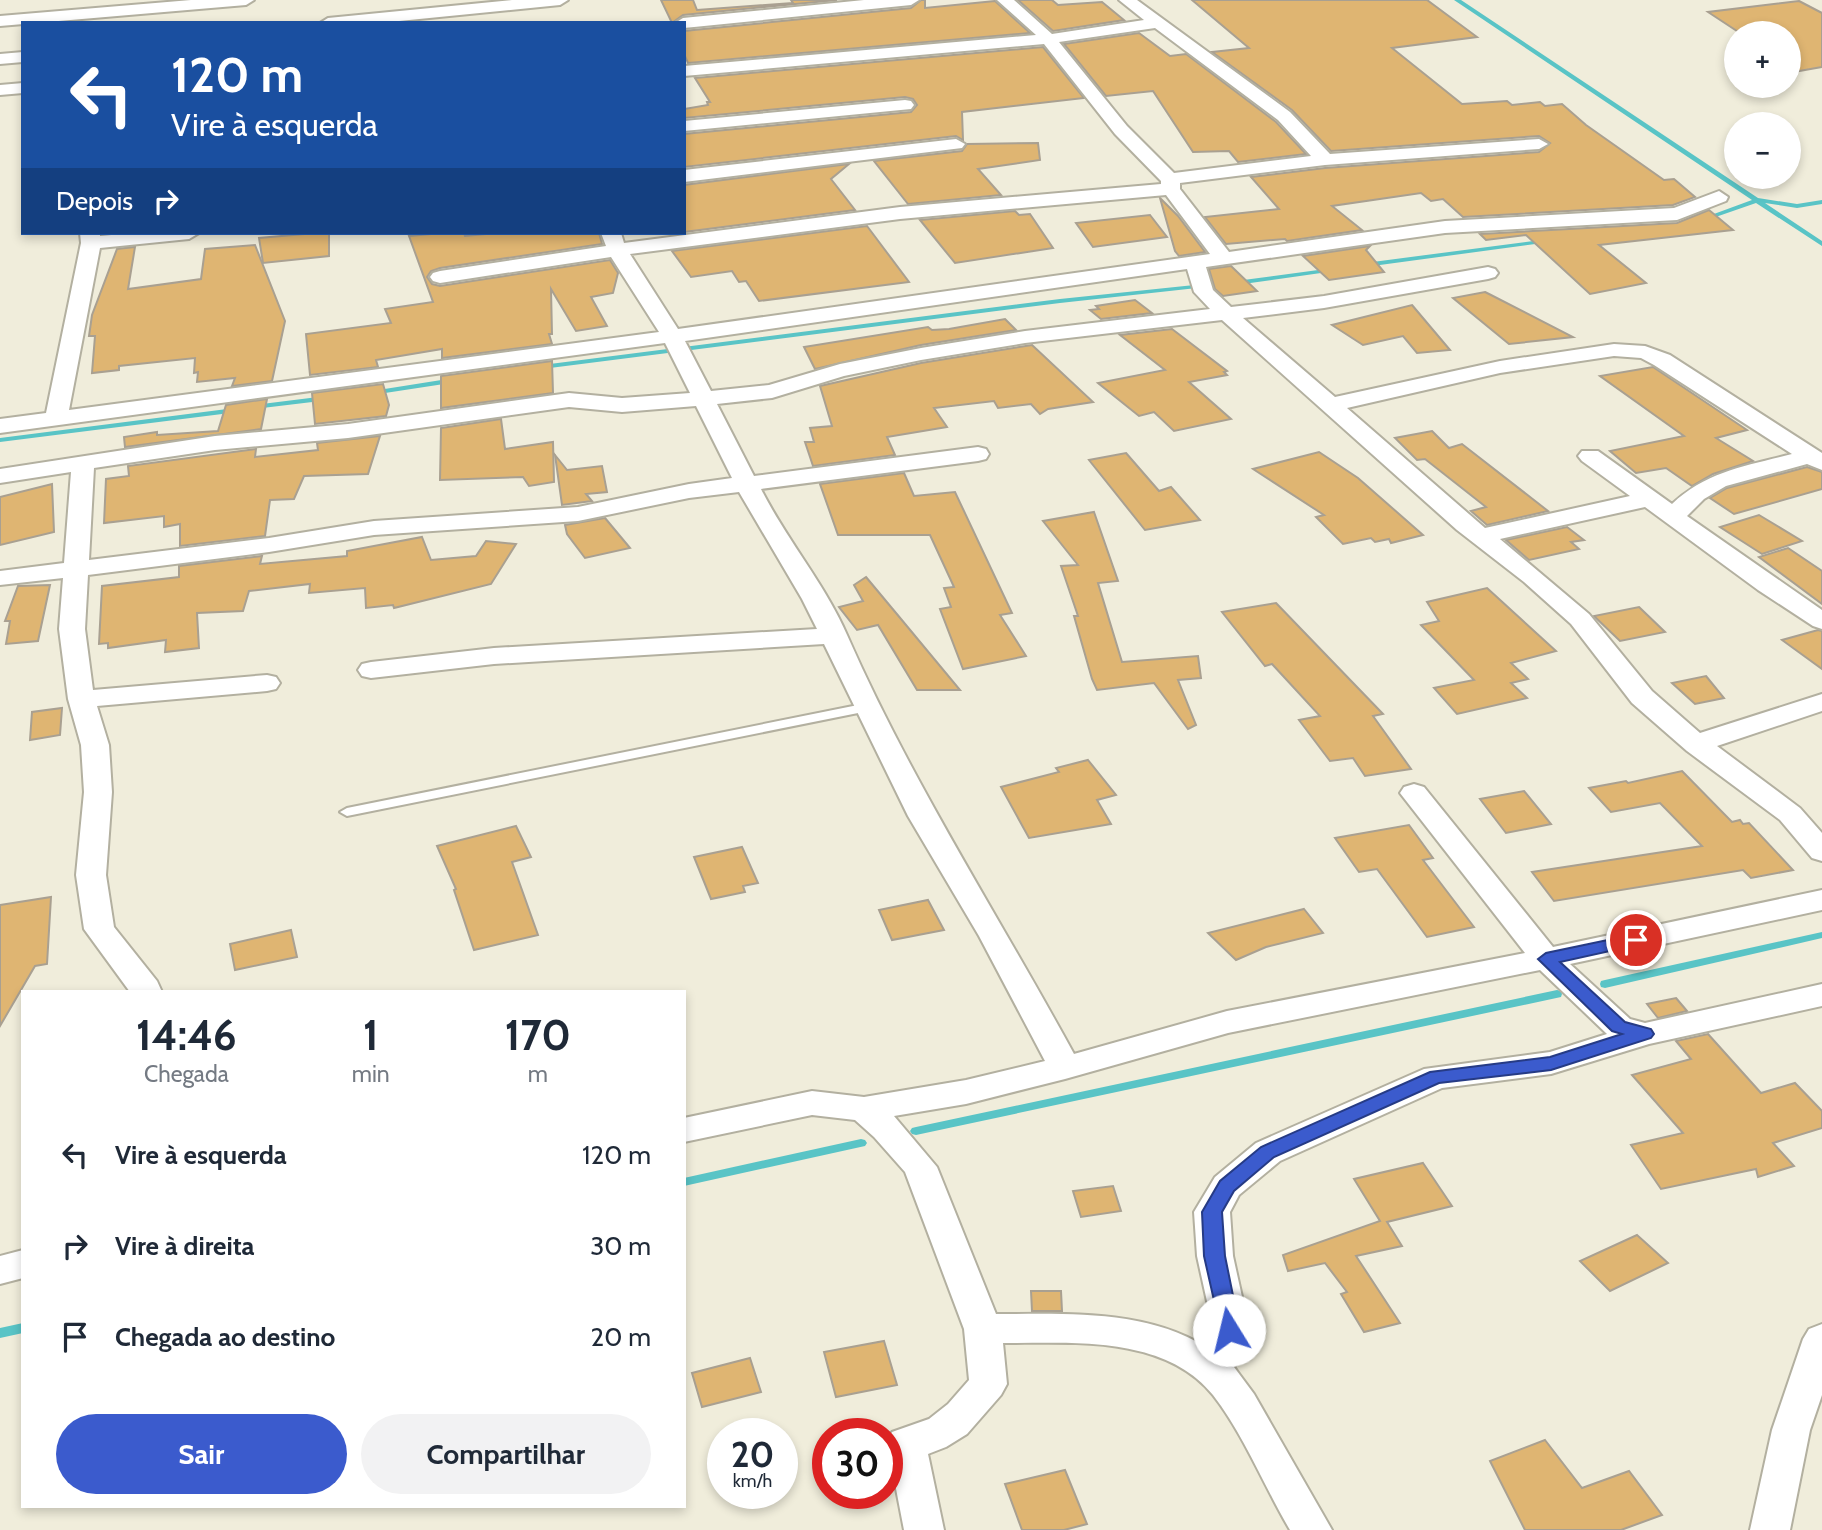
<!DOCTYPE html>
<html lang="pt">
<meta charset="utf-8">
<style>
:root{--surface:#fff;--page:#f2f2f3;--text:#1f2937;--muted:#747a83;--accent:#3b5bcd}
body{margin:0;font-family:Cabin,sans-serif;background:var(--page);color:var(--text);height:100vh;display:flex;flex-direction:column;font-size:26px;white-space:nowrap}
*{box-sizing:border-box;margin:0}
p{font-size:23px;color:var(--muted)}
.icon{flex:none;width:38px;height:38px;fill:none;stroke:currentColor;stroke-width:2;stroke-linecap:round;stroke-linejoin:round}
.map{position:relative;flex:1;overflow:hidden}
.panel{position:absolute;left:21px;top:990px;width:665px;height:518px;display:flex;flex-direction:column;background:var(--surface);border-radius:0px;box-shadow:0 4px 10px #0003}
.panel>*{flex:none}
.banner{position:absolute;left:21px;top:21px;width:665px;height:214px;border-radius:0px;box-shadow:0 4px 10px #0003;background:#1a4fa0;color:#fff;overflow:hidden}
.buttons{position:absolute;left:1724px;top:21px;display:grid;gap:14px}
.buttons a{display:grid;place-items:center;width:77px;height:77px;border-radius:50%;background:var(--surface);box-shadow:0 4px 10px #0003;font-size:35px}
.speed{position:absolute;left:707px;top:1418px;display:flex;gap:14px;font-size:35px;font-weight:700;text-align:center}
.speed>*{display:grid;place-content:center;width:91px;height:91px;border-radius:50%;background:var(--surface);box-shadow:0 4px 10px #0003;line-height:1}
.speed small{font-size:18px;font-weight:400}
.speed .limit{border:10px solid #d22;background:#fff;color:#111}
.pin{position:absolute;display:grid;place-items:center;width:60px;height:60px;color:#fff;margin:-30px;border:4px solid #fff;border-radius:50%;box-shadow:0 2px 7px #0007}
.me{position:absolute;width:77px;margin:-38px;rotate:351deg;stroke-linejoin:round;filter:drop-shadow(0 0 5px #0008)}
.turn{display:flex;align-items:center;gap:24px;height:147px;padding:0 35px;font-size:32px}
.turn .icon{width:91px;height:91px;stroke-width:2.5}
.turn b{display:block;font-size:49px;line-height:60px}
.then{display:flex;align-items:center;height:66px;padding:0 35px;background:#0003;gap:14px;font-size:26px}
.eta{display:flex;justify-content:space-evenly;align-items:center;height:119px;text-align:center}
.eta b{font-size:42px;font-weight:700;line-height:49px}
.action{display:flex;gap:14px;margin-top:auto;padding:14px 35px}
.action a{flex:1;height:80px;border-radius:42px;background:var(--accent);color:#fff;font-size:28px;font-weight:700;line-height:80px;text-align:center}
.action a+a{background:var(--page);color:var(--text)}
ul{padding:0;list-style:none}
li{display:flex;align-items:center;gap:21px;height:91px;padding:0 35px}
li div{flex:1}
li b{display:block;font-size:26px}
li em{font-style:normal}
.map>svg:first-child{display:block}
.lines{fill:none;stroke-linecap:round;stroke-linejoin:round}
.stream{fill:#59c4c6;fill-rule:evenodd}
.building{fill:#dfb572;stroke:#a9a091;stroke-width:2}
.service-casing{stroke:#b3b0a0;stroke-width:4}
.minor-casing{stroke:#b3b0a0;stroke-width:4}
.service{fill:#fff;fill-rule:evenodd}
.minor{fill:#fff;fill-rule:evenodd}
.route{fill:#3b5bcd;stroke:#263b85;stroke-width:2}
</style>
<div class="map">
<svg width="1822" height="1530" viewBox="0 0 1822 1530">
<rect width="100%" height="100%" fill="#f0eddb"/>
<g class="lines">
<g class="stream">
<path d="M1454 0H1461L1758 198 1797 204 1822 200V204L1797 208 1765 203 1822 241V246L1756 203 1707 220H1703V218L1752 200Z"/>
<path d="M1548 239 1550 240V242L1365 267 1362 265 1365 263Z"/>
<path d="M1333 268 1335 269V271L1236 285 1233 283 1236 281Z"/>
<path d="M1204 284 1207 286 1206 287 1060 303 542 369 538 367 542 365 1060 299Z"/>
<path d="M454 378 458 380 457 382 372 395 368 393 372 391Z"/>
<path d="M326 396 330 398 329 400 254 409 250 407 254 405Z"/>
<path d="M235 408H238V412L0 442V438Z"/>
<path d="M1822 932V938L1605 988 1601 987 1600 984 1601 981 1605 980Z"/>
<path d="M1557 990 1561 991 1562 994 1561 997 916 1135 912 1134 910 1131 912 1128 916 1127Z"/>
<path d="M861 1139 865 1140 867 1143 865 1146 684 1186V1178Z"/>
<path d="M23 1323V1333L0 1338V1328Z"/>
</g>
</g>
<g class="building">
<path d="M661 0H693L697 10 793 3 791 0H837L683 15 672 23Z"/>
<path d="M921 0H925V8L995 1 1030 33 688 63 684 54V31L911 8Z"/>
<path d="M1018 0H1052L1058 5 1102 2 1124 20 1053 31Z"/>
<path d="M1192 0H1427L1477 37 1392 48 1462 104 1507 101 1512 105 1540 102 1545 106 1562 104 1586 125 1664 180 1674 179 1695 197 1673 205 1463 217 1443 199 1431 201 1421 193 1332 206 1362 230 1287 241 1285 239 1226 244 1205 217 1279 209 1251 177 1325 168 1539 152 1550 143 1539 136 1331 151 1292 110 1212 52 1249 48Z"/>
<path d="M1799 1 1822 13V67L1788 73V33H1740L1708 12Z"/>
<path d="M1139 33 1170 56 1186 54 1276 122 1306 154 1238 162 1229 151 1193 152 1153 91 1106 96 1064 44Z"/>
<path d="M1043 47 1084 98 962 112 963 140 956 136 684 167V134L911 112 917 105 913 99 905 97 684 118V109L708 105 707 102H710L695 78Z"/>
<path d="M1038 143 1040 160 978 169 1001 195 908 204 874 161 962 151 967 144Z"/>
<path d="M849 164 831 179 855 210 684 232V185Z"/>
<path d="M1160 198 1178 216 1205 252 1179 256 1175 251Z"/>
<path d="M1709 210 1733 230 1599 245 1646 283 1590 294 1526 235 1486 240 1480 234 1677 223Z"/>
<path d="M1015 211 1019 215 1030 214 1053 248 955 263 920 220Z"/>
<path d="M1150 215 1167 237 1093 247 1076 223Z"/>
<path d="M867 226 909 282 759 301 746 281 739 282 732 271 691 277 672 251Z"/>
<path d="M316 233H329V256L263 263 259 238Z"/>
<path d="M442 233H464L465 236 497 233H599L602 244 440 268 431 271 427 277 432 284 440 286 610 260 618 273 613 293 591 297 607 326 576 331 551 289 552 334H549L552 344 442 358V349L376 360 378 367 310 375 306 334 391 323 385 309 433 302 409 236Z"/>
<path d="M255 245 285 321 272 381 232 386 235 378 197 382 198 372 194 373 195 358 119 366V370L92 373 95 336H89L92 315 117 249 135 247 128 289 201 279 205 249Z"/>
<path d="M1370 246 1366 250 1384 272 1329 280 1303 256Z"/>
<path d="M1231 266 1257 291 1223 296 1215 289 1209 269Z"/>
<path d="M1485 292 1491 295 1573 337 1509 344 1453 298Z"/>
<path d="M1135 300 1152 313 1101 319 1090 310 1099 309 1096 306Z"/>
<path d="M1412 305 1450 350 1417 353 1403 336 1363 345 1332 325Z"/>
<path d="M1005 319 1016 330 921 345 815 369 804 347 928 327 932 330 949 329Z"/>
<path d="M1172 329 1227 371 1224 372 1227 375 1189 382 1231 419 1174 431 1154 412 1139 416 1098 383 1165 370 1120 335Z"/>
<path d="M1032 345 1093 402 1048 409 1040 414 1031 404 998 408 994 401 934 408 947 427 887 437 895 455 813 466 805 442H814L810 428 832 426 820 386 921 363Z"/>
<path d="M552 361 553 393 441 408V376Z"/>
<path d="M1653 367 1747 430 1716 438 1753 461 1713 474 1692 486 1666 468 1636 473 1610 451 1684 436 1600 376Z"/>
<path d="M383 384 389 405 386 416 315 424 312 393Z"/>
<path d="M267 399 261 429 125 447 124 437 157 432V435L218 431 226 405Z"/>
<path d="M501 419 505 449 553 442 554 482 529 486 523 477 440 480 441 428Z"/>
<path d="M1432 431 1449 448 1462 444 1548 511 1487 525 1471 511 1486 507 1425 459 1417 460 1395 438Z"/>
<path d="M380 436 368 474 304 476 294 499 270 500 265 536 180 546V524L164 527V516L104 523 106 479 129 476 128 466 256 449 255 457 318 450 317 443Z"/>
<path d="M1319 452 1358 478 1423 535 1391 543 1389 539 1375 542 1371 538 1343 544 1316 517 1324 515 1253 469Z"/>
<path d="M1126 453 1159 491 1171 487 1200 520 1145 530 1089 460Z"/>
<path d="M555 455 567 470 602 466 607 492 586 494 592 501 562 505Z"/>
<path d="M1807 467 1822 472V489L1734 514 1710 498 1727 488Z"/>
<path d="M904 473 914 496 955 492 1012 613 1000 615 1026 656 963 669 940 609 951 607 944 588 954 587 930 535H838L820 484Z"/>
<path d="M52 484 54 532 0 545V497Z"/>
<path d="M1094 512 1118 581 1098 583 1122 662 1198 656 1201 678 1178 680 1196 725 1188 729 1154 683 1097 690 1092 679 1074 616H1078L1061 566 1078 565 1043 521Z"/>
<path d="M1759 515 1802 541 1762 554 1720 527Z"/>
<path d="M605 518 630 548 585 558 567 534 565 525Z"/>
<path d="M1567 527 1584 540 1571 542 1579 549 1529 560 1506 540Z"/>
<path d="M422 537 431 560 476 556 486 541 516 544 491 584 394 608 393 605 366 608 365 588 309 593 310 584 249 591 243 611 197 613 199 648 165 652 166 640 108 648V643L99 644 102 586 179 577V566L262 556 260 564 347 556V551Z"/>
<path d="M1788 548 1822 571V604L1759 557Z"/>
<path d="M866 577 901 619 960 690H917L878 625 857 630 839 607 863 601 854 585Z"/>
<path d="M50 585 38 641 6 644 10 621H5L18 586Z"/>
<path d="M1487 588 1556 651 1511 663 1528 679 1511 683 1527 698 1457 714 1434 688 1474 680 1421 625 1439 621 1427 602Z"/>
<path d="M1276 603 1383 714 1373 716 1411 769 1365 776 1353 758 1330 761 1299 720 1320 716 1272 664 1265 666 1222 612Z"/>
<path d="M1639 607 1665 632 1620 641 1594 616Z"/>
<path d="M1818 630 1822 631V669L1782 640Z"/>
<path d="M1706 676 1724 698 1695 704 1672 683Z"/>
<path d="M62 708 60 735 30 740 32 712Z"/>
<path d="M1088 760 1116 795 1097 800 1111 824 1029 838 1001 787 1059 772 1056 768Z"/>
<path d="M1682 771 1732 822 1740 820 1743 824 1749 823 1793 870 1751 878 1743 870 1554 901 1532 872 1702 846 1660 803 1611 812 1589 788 1626 781 1628 783Z"/>
<path d="M1524 791 1551 824 1506 833 1480 799Z"/>
<path d="M1409 825 1433 858 1423 860 1474 927 1427 937 1377 869 1359 872 1335 838Z"/>
<path d="M516 826 531 857 512 862 538 935 474 950 454 890 456 889 437 846Z"/>
<path d="M742 847 758 883 743 886 745 892 711 899 694 857Z"/>
<path d="M51 897 47 964 35 966 0 1026V905Z"/>
<path d="M928 900 944 930 892 940 879 910Z"/>
<path d="M1304 909 1323 933 1266 947 1236 960 1208 933Z"/>
<path d="M291 930 297 957 235 970 230 944Z"/>
<path d="M1676 998 1687 1011 1658 1018 1647 1004Z"/>
<path d="M1708 1034 1761 1093 1795 1083 1822 1111V1128L1773 1143 1794 1166 1758 1177 1756 1169 1661 1189 1631 1145 1683 1133 1632 1075 1691 1059 1676 1041Z"/>
<path d="M1423 1163 1452 1206 1387 1222 1402 1246 1356 1256 1400 1323 1364 1332 1341 1294 1347 1292 1325 1263 1288 1271 1283 1255 1380 1221 1354 1179Z"/>
<path d="M1113 1186 1121 1211 1081 1217 1073 1191Z"/>
<path d="M1637 1235 1668 1263 1610 1291 1580 1261Z"/>
<path d="M1031 1291H1061L1062 1311H1032Z"/>
<path d="M884 1341 897 1385 836 1397 824 1352Z"/>
<path d="M750 1358 761 1392 702 1407 692 1373Z"/>
<path d="M1545 1440 1582 1488 1629 1471 1662 1515 1621 1530H1525L1490 1461Z"/>
<path d="M1065 1470 1087 1524 1064 1530H1022L1005 1484Z"/>
</g>
<g class="lines">
<g class="service-casing">
<path id="service" d="M868 703 875 707 873 710 347 816 340 812 347 808Z"/>
</g>
<g class="minor-casing">
<g id="minor">
<path d="M191 0H254L246 5 0 26V16Z"/>
<path d="M512 0H568L560 5 379 23H320L328 18Z"/>
<path d="M864 0H919L911 5 684 28V23H675L683 18Z"/>
<path d="M997 0H1014L1052 34 1144 20 1119 0H1137L1290 112 1330 154 1539 139 1548 144 1539 149 1325 165 1180 183V189L1229 252 1445 221 1674 208 1719 191 1728 197 1726 201 1677 220 1445 233 1206 267 1213 290 1231 307 1324 296 1488 267 1495 269 1498 273 1495 277 1488 279 1324 308 1243 318 1335 397 1500 361 1614 344 1645 346 1670 355 1822 453V470L1807 464 1726 486 1704 499 1687 516 1822 610V629L1813 626 1758 590 1645 507 1500 539 1589 614 1652 691 1700 733 1822 694V711L1717 746 1800 808 1822 833V861L1812 858 1780 820 1687 751 1632 703 1571 624 1524 582 1457 530 1222 320 1025 343 921 360 844 376 772 398 717 404 754 476 978 447 986 449 989 454 986 459 978 461 761 489C786 539 825 584 847 635 910 779 998 915 1074 1054L1227 1011 1525 953 1400 793 1404 787 1414 784 1424 787 1553 947 1822 890V910L1570 964 1630 1019 1645 1023 1822 984V1006L1649 1044 1551 1074 1442 1088 1280 1161 1239 1195 1230 1212 1233 1256 1246 1315 1249 1344 1234 1367 1254 1394 1332 1530H1290C1265 1488 1243 1433 1213 1395 1165 1335 1072 1343 1003 1343L1007 1384 1001 1395 967 1434 946 1447 928 1454 944 1530H904L887 1442 892 1432 929 1419 948 1404 969 1380 964 1329 905 1172 874 1137 855 1120 812 1115 684 1142V1118L812 1091 864 1097 966 1080 1045 1061 979 936 908 816 824 644 494 664 371 678 362 676 358 670 362 664 371 662 494 648 817 629 802 599 739 492 689 498 578 521 374 535 269 552 88 575 85 629 93 690 267 675 276 677 280 683 276 689 267 691 97 706 109 745 112 792 106 875 114 927 157 981 162 992H130L84 929 76 875 84 792 81 745 68 699 59 629 63 578 0 585V571L64 563 71 472 0 483V469L215 436 348 424 569 393 622 398 690 393 665 343 0 433V419L46 413 81 243 80 233H100V236L134 233H199L189 239 100 248 69 410 659 332 611 257 440 283 433 281 430 277 433 273 440 271 606 246 601 233H621L624 243 900 207 1161 184V181L1115 134 1044 44 684 76V66L1036 35ZM1155 28 1278 120 1311 156 1174 173 1127 126 1059 42ZM1166 195 1210 254 678 329 630 254 900 219ZM1187 269 1194 292 1210 309 1025 331 921 348 840 364 769 385 711 391 685 341ZM1614 356 1641 358 1654 365 1792 454C1747 466 1707 471 1672 504L1598 451H1582L1578 456 1582 461 1630 496 1485 528 1347 408 1500 373ZM696 406 732 478 689 484 578 507 374 521 269 538 89 560 94 468 215 450 348 438 569 407 622 412ZM1540 970 1607 1034 1550 1052 1424 1069 1256 1143 1215 1177 1194 1212 1197 1256 1210 1315 1211 1341 1206 1347C1145 1309 1065 1314 996 1314L937 1167 894 1116 966 1104 1065 1079 1228 1033Z"/>
<path d="M23 52V62L0 64V54Z"/>
<path d="M23 83V93L0 95V85Z"/>
<path d="M905 100 911 101 914 105 911 109 684 131V121Z"/>
<path d="M956 139 965 144 962 148 684 182V170Z"/>
<path d="M23 1250V1278L0 1284V1256Z"/>
<path d="M1822 1324V1395L1810 1430 1790 1530H1750L1772 1430 1803 1339 1809 1329Z"/>
</g>
</g>
<use href="#service" class="service"/>
<use href="#minor" class="minor"/>
</g>
<path class="route" d="M1636 934 1644 940 1642 944 1560 962 1625 1022 1651 1029 1654 1034 1651 1038 1551 1070 1439 1083 1274 1157 1234 1191 1222 1212 1225 1256 1240 1330 1236 1336 1229 1338 1222 1336 1204 1256 1202 1212 1220 1181 1261 1147 1430 1072 1550 1057 1622 1034 1612 1031 1538 959 1546 953Z"/>
</svg>
<div class="buttons">
<a>+</a>
<a>−</a>
</div>
<div class="speed"><div>20<small>km/h</small></div><div class="limit">30</div></div>
<div class="pin" style="left:1636px;top:940px;background:#d93025"><svg class="icon" aria-label="arrive" viewBox="0 0 24 24"><path d="M6 21V4h12l-3 4 3 4H6"/></svg></div>
<svg class="me" style="left:1229px;top:1330px" viewBox="-20 -20 40 40"><circle r="19" fill="#fff"/><path d="M0-13L10 11 0 6-10 11z" fill="#3b5bcd"/></svg>
<div class="banner">
<div class="turn"><svg class="icon" aria-label="left" viewBox="0 0 24 24"><path d="M17 20v-9H6M10 6l-5 5 5 5"/></svg><div><b>120 m</b>Vire à esquerda</div></div>
<div class="then">Depois<svg class="icon" aria-label="right" viewBox="0 0 24 24"><path d="M7 20v-9h11M14 6l5 5-5 5"/></svg></div>
</div>
<section class="panel">
<div class="eta">
<div><b>14:46</b><p>Chegada</p></div>
<div><b>1</b><p>min</p></div>
<div><b>170</b><p>m</p></div>
</div>
<ul>
<li><svg class="icon" aria-label="left" viewBox="0 0 24 24"><path d="M17 20v-9H6M10 6l-5 5 5 5"/></svg><div><b>Vire à esquerda</b></div><em>120 m</em></li>
<li><svg class="icon" aria-label="right" viewBox="0 0 24 24"><path d="M7 20v-9h11M14 6l5 5-5 5"/></svg><div><b>Vire à direita</b></div><em>30 m</em></li>
<li><svg class="icon" aria-label="arrive" viewBox="0 0 24 24"><path d="M6 21V4h12l-3 4 3 4H6"/></svg><div><b>Chegada ao destino</b></div><em>20 m</em></li>
</ul>
<div class="action"><a>Sair</a><a>Compartilhar</a></div>
</section>
</div>
